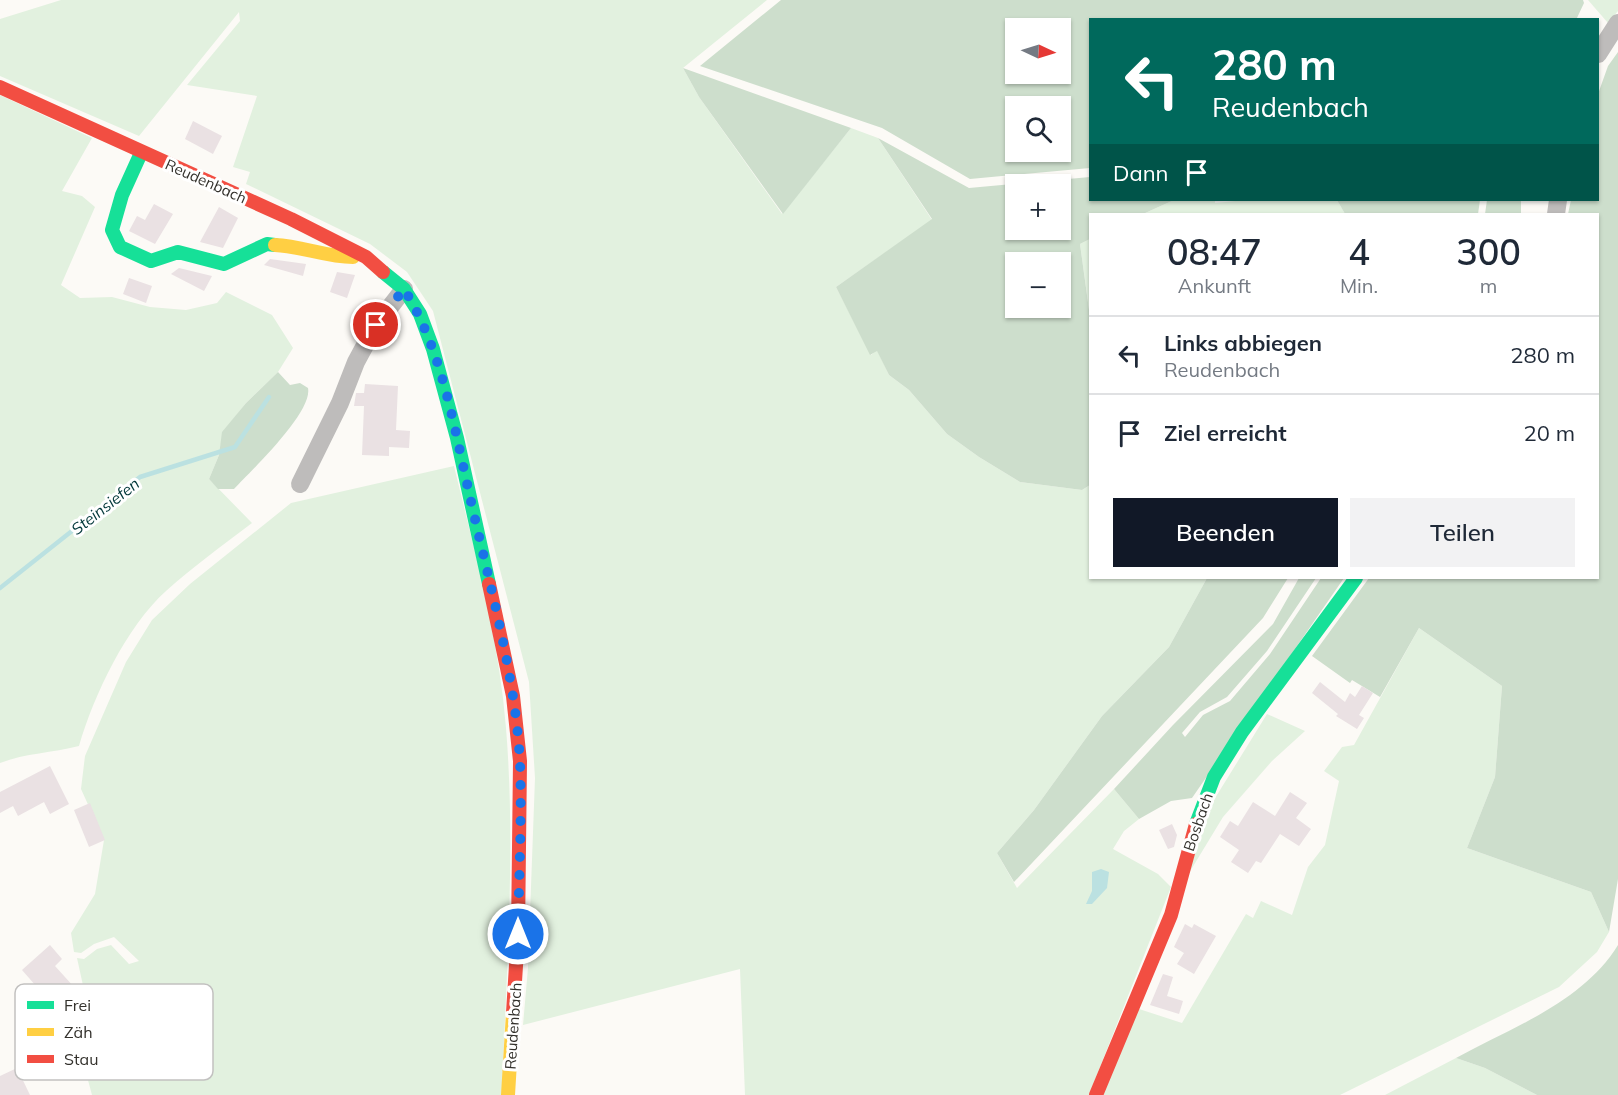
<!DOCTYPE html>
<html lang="de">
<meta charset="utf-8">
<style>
:root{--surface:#fff;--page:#f2f2f3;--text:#1f2937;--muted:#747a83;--line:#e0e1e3;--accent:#111827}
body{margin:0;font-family:Mulish,sans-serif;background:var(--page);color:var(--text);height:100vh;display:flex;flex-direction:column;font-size:22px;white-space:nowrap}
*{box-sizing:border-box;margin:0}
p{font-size:20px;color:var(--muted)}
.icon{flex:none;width:33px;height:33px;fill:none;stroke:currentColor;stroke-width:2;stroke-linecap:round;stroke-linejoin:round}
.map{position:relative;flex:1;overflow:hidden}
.panel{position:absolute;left:1089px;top:213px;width:510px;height:366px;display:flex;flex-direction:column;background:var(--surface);border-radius:0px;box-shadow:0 2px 4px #0004}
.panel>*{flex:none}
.guide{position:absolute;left:1089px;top:18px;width:510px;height:183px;border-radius:0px;box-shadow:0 2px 4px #0004;background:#00695c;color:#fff;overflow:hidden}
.needle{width:39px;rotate:94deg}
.fabs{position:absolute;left:1005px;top:18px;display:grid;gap:12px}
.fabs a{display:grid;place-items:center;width:66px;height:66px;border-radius:0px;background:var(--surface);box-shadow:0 2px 4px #0004;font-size:30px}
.pin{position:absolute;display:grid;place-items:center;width:51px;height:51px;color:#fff;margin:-26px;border:3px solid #fff;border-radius:50%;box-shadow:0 2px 6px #0007}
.me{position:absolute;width:66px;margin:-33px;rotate:0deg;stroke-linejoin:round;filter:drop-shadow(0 0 4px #0008)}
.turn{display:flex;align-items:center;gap:21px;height:126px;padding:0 24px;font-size:27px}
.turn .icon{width:78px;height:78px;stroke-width:2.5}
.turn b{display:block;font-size:42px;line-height:51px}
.then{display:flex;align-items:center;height:57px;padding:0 24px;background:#0003;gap:12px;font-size:22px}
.eta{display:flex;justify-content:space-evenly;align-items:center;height:102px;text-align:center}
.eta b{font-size:36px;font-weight:600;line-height:42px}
.action{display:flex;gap:12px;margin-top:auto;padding:12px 24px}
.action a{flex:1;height:69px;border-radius:0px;background:var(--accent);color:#fff;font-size:24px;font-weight:600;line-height:69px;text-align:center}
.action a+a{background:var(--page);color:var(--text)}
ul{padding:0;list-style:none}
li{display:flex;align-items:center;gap:18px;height:78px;padding:0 24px;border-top:2px solid var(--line)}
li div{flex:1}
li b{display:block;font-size:22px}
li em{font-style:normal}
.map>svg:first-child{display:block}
.green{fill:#e2f1df}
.forest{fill:#cddecc;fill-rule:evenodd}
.water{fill:#bbe1e1}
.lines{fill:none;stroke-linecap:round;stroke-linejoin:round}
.stream{stroke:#bbe1e1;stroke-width:4.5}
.building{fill:#eae1e3}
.street{stroke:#bebcbb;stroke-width:18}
.fast{stroke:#16e098;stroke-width:14}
.slow{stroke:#ffcf43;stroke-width:14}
.jam{stroke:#f24e42;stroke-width:14}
.route{stroke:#1a73e8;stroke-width:10;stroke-dasharray:0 18}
.labels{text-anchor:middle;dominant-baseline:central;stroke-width:6;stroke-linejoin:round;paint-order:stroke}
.street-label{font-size:15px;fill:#33312c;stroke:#fff}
.water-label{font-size:16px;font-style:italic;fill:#013739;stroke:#fff}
.key{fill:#fff;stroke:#c2c1c0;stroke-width:1.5}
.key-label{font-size:16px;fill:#33312c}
</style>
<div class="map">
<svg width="1618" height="1095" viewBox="0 0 1618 1095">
<rect width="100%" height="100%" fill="#fcfaf6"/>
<g class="green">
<path d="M61 0H767L683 68 699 97 782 214 851 128 878 138 932 220 836 287 871 355 877 350 889 375 909 390 947 434 979 457 1020 482 1082 490 1090 485V578H1207L1169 647 1102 716 1034 810 997 853 1017 888 1114 789 1139 819 1124 831 1113 849 1158 874 1171 887 1089 1095H745L740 969 523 1025 528 968 535 778 529 682 433 311 407 272 370 244 246 184 250 172 233 167 257 96 187 85 240 21 239 12 139 136 0 76V19Z"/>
<path d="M1588 0H1618V11L1608 23Z"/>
<path d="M0 95 92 138 62 191 82 196 95 207 61 285 80 298 112 297 150 307 186 310 217 303 226 292 272 315 293 348 278 372 246 403 223 432 219 455 209 479 252 523C223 545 193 567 166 591 126 627 94 695 79 746 52 753 26 753 0 763Z"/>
<path d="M1174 200H1215V203L1246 200H1337L1345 214H1143Z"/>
<path d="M1090 239V317L1080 244Z"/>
<path d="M454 466C475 553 499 639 506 728 516 850 506 973 502 1095H92L75 1032 104 1010 84 990 77 958 84 959 97 949 111 945 129 964 139 961 114 937 94 944 81 953 74 952 71 933 95 894 104 840 81 789 85 756 126 662 152 620 190 584 291 503Z"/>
<path d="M1419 628 1502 686 1495 777 1467 848 1591 892 1609 932 1597 952 1559 987 1340 1095H1103L1136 1008 1182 1023 1246 914 1253 918 1261 901 1292 915 1308 867 1325 845 1339 781 1324 771 1342 747 1354 745Z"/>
<path d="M1267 714 1305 731 1272 761 1223 817 1186 878 1204 816Z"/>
<path d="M1456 1058 1485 1068 1537 1095H1385Z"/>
</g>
<g class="forest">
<path d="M781 0H1583L1584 3 1576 20H1090V168L970 179 882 128 700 66ZM1016 28H1060V74H1016ZM1016 106H1060V152H1016Z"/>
<path d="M1618 52V879L1609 932 1591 892 1467 848 1495 777 1502 686 1419 628 1380 697 1352 680 1350 683 1312 656 1369 578H1598V214H1568L1571 200H1598V94L1608 66Z"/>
<path d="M683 68 851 128 783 214 699 97Z"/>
<path d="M878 138 969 188 1090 177V200H1174L1143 214H1090V239L1080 244 1090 317V485L1082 490 1020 482 979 457 947 434 909 390 889 375 877 351 870 355 836 287 932 219ZM1016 184H1060V230H1016ZM1016 262H1060V308H1016Z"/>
<path d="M1337 200H1480L1478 214H1345Z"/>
<path d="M1487 200H1521V214H1485Z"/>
<path d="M278 372 290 385 300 383 308 388C313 412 251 471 234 489H218L209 479 219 455 222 432 246 403Z"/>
<path d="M1207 578H1288L1263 618 1014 882 997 853 1034 810 1102 716 1169 647Z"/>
<path d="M1299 578H1316L1267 651 1227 697 1200 712 1182 733 1185 737 1203 715 1230 701 1270 654 1321 578H1344L1192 798 1171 801 1139 819 1114 789 1173 725 1273 624Z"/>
<path d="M1618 945V1095H1537L1485 1068 1456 1058C1513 1027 1583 1002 1618 945Z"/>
</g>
<path class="water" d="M1101 869 1109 872 1107 888 1092 904H1086L1092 891V872Z"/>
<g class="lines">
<path class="stream" d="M0 588 140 477 235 447 269 397"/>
</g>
<g class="building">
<path d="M193 121 222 136 213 154 185 139Z"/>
<path d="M154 204 173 214 155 244 129 231 137 216 145 220Z"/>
<path d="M219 207 238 218 223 248 200 242Z"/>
<path d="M270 259 306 264 303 276 264 265Z"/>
<path d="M179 268 212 276 204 291 171 274Z"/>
<path d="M337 272 355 275 347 298 330 292Z"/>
<path d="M129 278 152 286 146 303 123 294Z"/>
<path d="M365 384 398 386 396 430 410 431 409 448 389 447V456L362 455 364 406H354L356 393H364Z"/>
<path d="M1320 682 1345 702 1350 693 1355 697 1362 686 1373 693 1359 715 1364 718 1357 729 1336 716 1338 714 1312 693Z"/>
<path d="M50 766 69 804 50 814 44 802 18 816 13 806 0 813V792Z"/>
<path d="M1290 792 1307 803 1296 818 1311 829 1299 846 1280 834 1261 863 1256 861 1248 873 1231 862 1239 850 1220 837 1230 821 1238 826 1253 802 1275 816Z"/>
<path d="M90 803 105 840 89 847 74 810Z"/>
<path d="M1172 824 1177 835 1174 847 1168 849 1159 830Z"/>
<path d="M1185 924 1192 928 1194 924 1216 936 1194 974 1177 964 1184 953 1174 947Z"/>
<path d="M50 945 62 959 55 966 93 1008 72 1027 22 970Z"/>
<path d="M1163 974 1173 977 1167 996 1183 1001 1179 1014 1150 1005Z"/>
<path d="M17 1068 30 1095H0V1076Z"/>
</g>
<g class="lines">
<g class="street">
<path d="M1598 54 1618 23"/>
<path d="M1556 214 1558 200"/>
<path d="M300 484 340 403 356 362 376 325 404 289"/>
</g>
<g class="fast">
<path d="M141 153 122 195 112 230 120 247 151 261 178 252 224 264 267 244 275 245"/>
<path d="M383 272 404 289 420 314 433 349 457 438 489 584"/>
<path d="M1196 824 1214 777 1242 732 1356 578"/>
</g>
<g class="slow">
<path d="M275 245C302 246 326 257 353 257"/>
<path d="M508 1095 513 1013"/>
</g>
<g class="jam">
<path d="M0 87 291 219 366 257 383 272"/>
<path d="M489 584 513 696 520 761 518 934 513 1013"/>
<path d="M1096 1095 1171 915 1196 824"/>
</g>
</g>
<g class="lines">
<path class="route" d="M376 325 404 289C441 348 453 421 468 488 487 575 515 672 520 761 522 818 519 876 518 934"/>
</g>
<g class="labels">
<g class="street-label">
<text transform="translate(206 181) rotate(24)">Reudenbach</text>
<text transform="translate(1198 822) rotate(-71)">Bosbach</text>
<text transform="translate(513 1026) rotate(-86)">Reudenbach</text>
</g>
<g class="water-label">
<text transform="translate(105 506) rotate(-38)">Steinsiefen</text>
</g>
</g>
<rect x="15" y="984" width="198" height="96" rx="9" class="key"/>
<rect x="27" y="1001" width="27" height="8" fill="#16e098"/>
<rect x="27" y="1028" width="27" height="8" fill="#ffcf43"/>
<rect x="27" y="1055" width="27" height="8" fill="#f24e42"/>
<g class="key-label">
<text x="64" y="1011">Frei</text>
<text x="64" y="1038">Zäh</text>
<text x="64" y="1065">Stau</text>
</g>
</svg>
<div class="fabs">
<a><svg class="needle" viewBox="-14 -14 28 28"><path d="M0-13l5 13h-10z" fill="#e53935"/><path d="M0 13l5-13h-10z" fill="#747a83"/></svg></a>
<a><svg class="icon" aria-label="search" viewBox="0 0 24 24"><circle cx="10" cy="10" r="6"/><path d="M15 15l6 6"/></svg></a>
<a>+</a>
<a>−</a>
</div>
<div class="pin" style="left:376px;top:325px;background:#d93025"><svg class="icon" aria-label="arrive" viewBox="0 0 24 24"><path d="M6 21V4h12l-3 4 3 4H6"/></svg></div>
<svg class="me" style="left:518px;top:934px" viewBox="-20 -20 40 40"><circle r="17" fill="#1a73e8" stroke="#fff" stroke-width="3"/><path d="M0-11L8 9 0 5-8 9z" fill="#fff"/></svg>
<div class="guide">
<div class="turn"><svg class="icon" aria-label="left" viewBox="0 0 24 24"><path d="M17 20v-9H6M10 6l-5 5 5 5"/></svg><div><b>280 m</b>Reudenbach</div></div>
<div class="then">Dann<svg class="icon" aria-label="arrive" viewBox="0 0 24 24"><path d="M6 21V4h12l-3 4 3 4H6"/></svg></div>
</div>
<section class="panel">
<div class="eta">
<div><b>08:47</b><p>Ankunft</p></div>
<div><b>4</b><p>Min.</p></div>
<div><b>300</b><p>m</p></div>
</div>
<ul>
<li><svg class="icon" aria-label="left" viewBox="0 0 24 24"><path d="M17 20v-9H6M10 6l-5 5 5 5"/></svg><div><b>Links abbiegen</b><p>Reudenbach</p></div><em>280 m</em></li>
<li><svg class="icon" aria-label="arrive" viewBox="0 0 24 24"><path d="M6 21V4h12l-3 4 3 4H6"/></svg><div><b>Ziel erreicht</b></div><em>20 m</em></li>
</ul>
<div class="action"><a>Beenden</a><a>Teilen</a></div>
</section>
</div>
